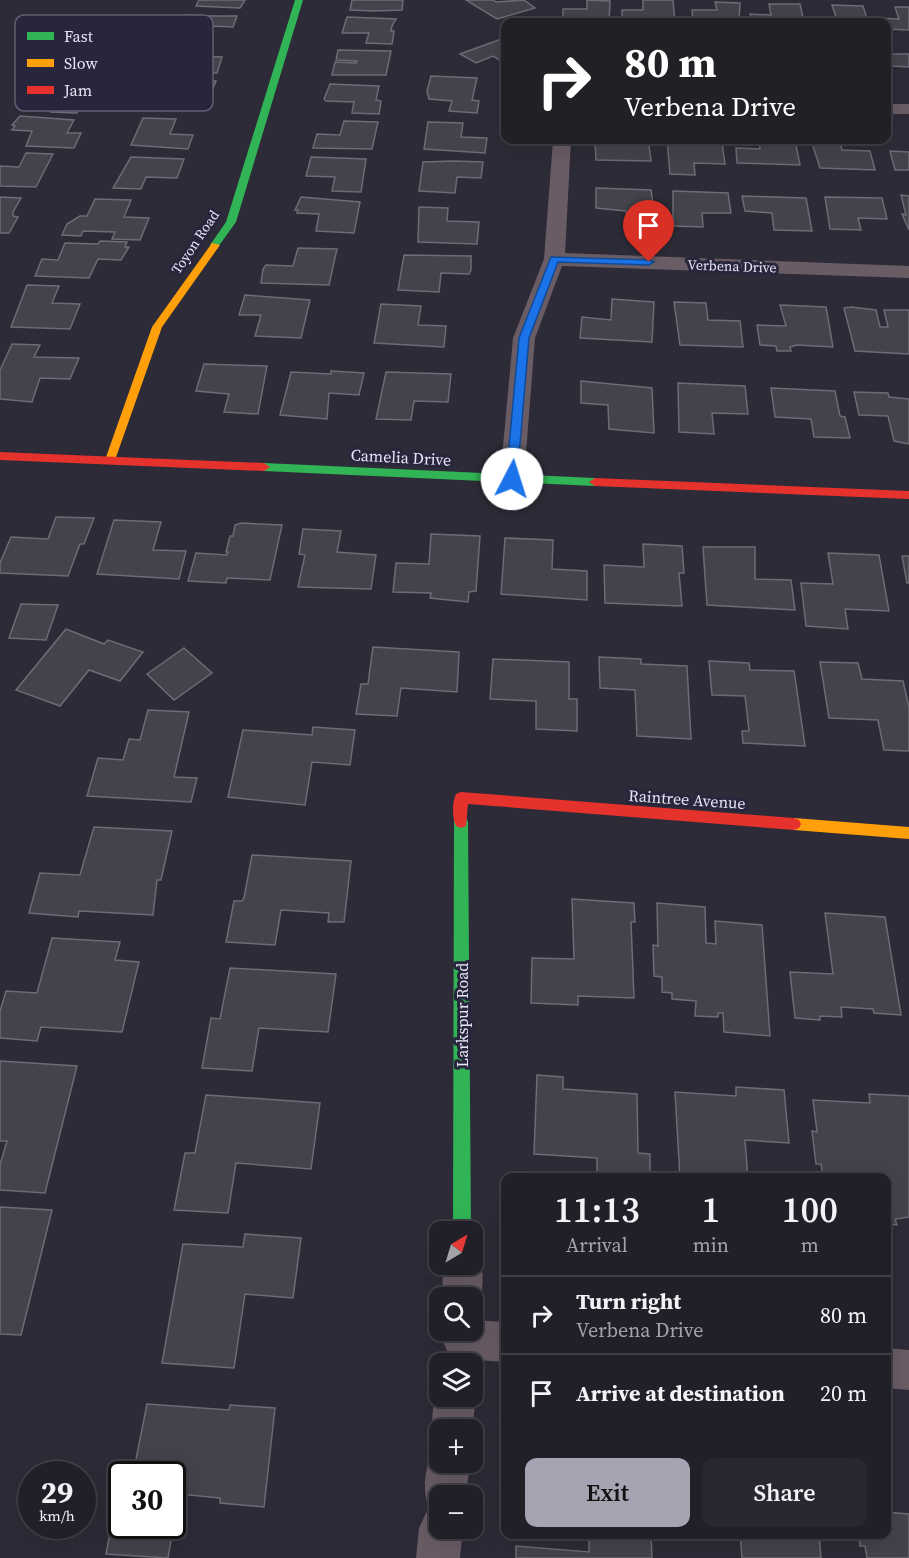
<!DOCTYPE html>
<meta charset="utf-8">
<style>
:root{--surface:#212029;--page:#292831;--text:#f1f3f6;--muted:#a2a3a8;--line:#3e3e46;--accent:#a5a4b2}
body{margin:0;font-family:"Source Serif 4",serif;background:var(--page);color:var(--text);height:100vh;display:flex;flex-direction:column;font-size:22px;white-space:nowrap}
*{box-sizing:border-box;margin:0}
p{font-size:20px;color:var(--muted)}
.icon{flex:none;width:33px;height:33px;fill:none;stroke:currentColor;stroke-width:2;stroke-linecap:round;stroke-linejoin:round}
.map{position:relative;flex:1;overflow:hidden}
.drawer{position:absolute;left:501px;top:1173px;width:390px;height:366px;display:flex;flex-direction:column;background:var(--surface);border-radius:12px;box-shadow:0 6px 24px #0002,0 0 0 2px var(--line)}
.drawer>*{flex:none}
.top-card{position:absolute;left:501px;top:18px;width:390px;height:126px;border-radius:12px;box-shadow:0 6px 24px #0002,0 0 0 2px var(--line);background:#202124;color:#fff;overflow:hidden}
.needle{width:39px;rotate:38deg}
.tools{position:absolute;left:429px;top:1221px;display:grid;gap:12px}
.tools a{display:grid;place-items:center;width:54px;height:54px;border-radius:12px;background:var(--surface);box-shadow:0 6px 24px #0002,0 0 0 2px var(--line);font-size:30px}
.speed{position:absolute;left:18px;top:1461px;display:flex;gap:12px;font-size:30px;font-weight:700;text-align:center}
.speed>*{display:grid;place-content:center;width:78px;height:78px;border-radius:50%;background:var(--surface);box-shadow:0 6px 24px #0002,0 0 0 2px var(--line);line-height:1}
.speed small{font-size:15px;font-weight:400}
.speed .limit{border:3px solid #111;border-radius:9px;background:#fff;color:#111}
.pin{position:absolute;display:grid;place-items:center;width:51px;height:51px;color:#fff;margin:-62px -26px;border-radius:50% 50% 50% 0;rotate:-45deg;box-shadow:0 0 6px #0007}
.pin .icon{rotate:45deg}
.me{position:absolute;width:66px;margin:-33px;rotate:5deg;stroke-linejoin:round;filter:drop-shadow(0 0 4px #0008)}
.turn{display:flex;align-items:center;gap:21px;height:126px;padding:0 24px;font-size:27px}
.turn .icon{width:78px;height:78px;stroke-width:2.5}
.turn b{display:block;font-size:42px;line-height:51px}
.eta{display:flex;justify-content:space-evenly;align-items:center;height:102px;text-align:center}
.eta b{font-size:36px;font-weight:600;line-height:42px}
.button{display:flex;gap:12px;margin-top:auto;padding:12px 24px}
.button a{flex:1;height:69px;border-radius:12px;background:var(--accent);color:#111;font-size:24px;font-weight:600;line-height:69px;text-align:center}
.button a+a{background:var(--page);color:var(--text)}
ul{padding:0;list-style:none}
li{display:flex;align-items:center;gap:18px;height:78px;padding:0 24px;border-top:2px solid var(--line)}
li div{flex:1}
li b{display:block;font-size:22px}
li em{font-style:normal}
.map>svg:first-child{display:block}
.building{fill:#43434c;stroke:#6c6b76;stroke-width:1.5}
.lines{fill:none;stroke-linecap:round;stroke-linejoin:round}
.street{fill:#695c65;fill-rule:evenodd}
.fast{fill:#30b455;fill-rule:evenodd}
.slow{fill:#ff9f0a;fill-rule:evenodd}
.jam{fill:#e5322d;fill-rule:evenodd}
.route{fill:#1a73e8;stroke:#114b97;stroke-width:1.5}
.labels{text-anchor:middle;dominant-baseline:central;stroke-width:6;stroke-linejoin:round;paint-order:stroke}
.far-street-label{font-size:14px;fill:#e6e5f4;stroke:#28263c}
.street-label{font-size:16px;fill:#e6e5f4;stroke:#28263c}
.key{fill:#28263c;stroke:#615f73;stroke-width:1.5}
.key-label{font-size:16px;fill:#e6e5f4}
</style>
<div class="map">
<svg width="909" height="1558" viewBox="0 0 909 1558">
<rect width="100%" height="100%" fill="#2c2b37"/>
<g class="building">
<path d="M199 0H245L240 8 196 6Z"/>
<path d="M352 0H403L402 10 374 11 350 10Z"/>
<path d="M466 0H493L496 2 524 0 535 8 497 19Z"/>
<path d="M587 0 610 1 609 22H563V9H587Z"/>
<path d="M643 0H673L675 22 622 21V10H643Z"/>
<path d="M715 2 740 3 739 22H693L692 10H717Z"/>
<path d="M769 4H800L804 22H752L750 14 771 15Z"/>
<path d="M832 5 863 6 868 22H817L815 17H836Z"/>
<path d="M895 7H909V30L886 29V22H879L877 18 899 19Z"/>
<path d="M186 15 214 16H237L233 27 212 26 207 38 177 37Z"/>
<path d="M347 17 396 19 392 26 391 31H394L392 44 366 43 369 33H342Z"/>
<path d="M504 38 506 64 493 56 476 63 460 54Z"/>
<path d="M176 45 201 46 196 56 222 57 217 73 166 71 172 57 163 56 167 46Z"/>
<path d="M338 50 391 51 386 75H332L335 62 356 63 357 61 336 60Z"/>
<path d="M889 54H909V67L892 66Z"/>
<path d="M431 76 477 78 472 100 479 101 477 113 449 111 452 101 429 99 427 91Z"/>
<path d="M159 80H188L216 81 211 93H187L182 106 149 105Z"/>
<path d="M37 84 87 85 77 113 51 112 57 101 28 100Z"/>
<path d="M330 84 379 86 376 100 381 101 379 114 352 113 354 102 326 101 324 99Z"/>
<path d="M20 116 74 120 67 133H81L74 148 26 146 32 131 12 130 15 126 12 125Z"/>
<path d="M143 118 176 119 170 134 193 135 188 149 131 145Z"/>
<path d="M344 121 378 122 372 149 313 148 317 134 340 135Z"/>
<path d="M428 122 463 123 461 137 487 138 485 153 424 149Z"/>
<path d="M624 140H652V145H649L651 161 596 160 595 141 624 142Z"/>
<path d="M667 140 722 143 725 164 694 163 695 175 670 174Z"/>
<path d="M759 140H795L800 165 737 163 736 148 760 149Z"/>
<path d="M811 140H839L842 150 870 151 875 170 820 168Z"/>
<path d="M890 151 909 152V170H895Z"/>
<path d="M26 153 53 154 36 187 0 186V166L19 167Z"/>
<path d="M131 157 184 159 177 178 146 177 141 189 113 188Z"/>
<path d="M311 157 366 159 361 192 332 191 335 177 306 176Z"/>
<path d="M454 161 483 162 481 178 457 177 455 193 419 191 423 162Z"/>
<path d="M596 188 651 190 656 225 627 224 626 211 596 208Z"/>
<path d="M673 191 728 193 731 213H702L703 227 673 226Z"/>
<path d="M901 195 909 196V230L902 214 906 215Z"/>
<path d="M742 196 806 198 812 231 774 230 772 213 745 211Z"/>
<path d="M0 197 21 198 13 212V216L18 217 9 233H0Z"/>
<path d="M301 197 360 202 354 233 316 231 319 214 297 213 298 210H295Z"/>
<path d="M825 197 882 198 887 219 858 218 861 230 830 229Z"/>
<path d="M95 199 131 200 124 217 149 218 140 240 112 239 115 232 83 231 81 236 62 235 67 224 80 216H87Z"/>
<path d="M419 207 448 208 447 221 479 222 477 244 418 242Z"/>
<path d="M100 241 127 242 125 247H129L121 260 98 259 89 278 35 276 42 259 58 260 65 243 98 244Z"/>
<path d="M298 248 337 249 329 285 261 283 263 269 266 265 293 266Z"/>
<path d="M404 255 471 256V270L469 274 441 273 439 292 398 290Z"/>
<path d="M27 285 59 286 52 303 80 304 70 329 11 327Z"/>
<path d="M245 295 310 300 301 338 255 336 261 315H239Z"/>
<path d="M612 299 654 302 652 342 580 338 582 317 611 320Z"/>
<path d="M674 302 706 303 708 320 740 321 743 347 680 345Z"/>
<path d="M381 304 421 306 418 325 446 326 444 347 374 343Z"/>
<path d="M780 305 826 307 833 347 797 345 790 347 791 351H777L776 346 760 345 757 325 786 326Z"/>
<path d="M851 307 876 310 880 327H888L884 310H909V354L855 351 844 308Z"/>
<path d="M12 344 40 345 34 357 79 358 70 379 40 378 32 402 0 399V370Z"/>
<path d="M204 364 267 366 258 414 224 412 229 394 196 391Z"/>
<path d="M331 371 364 373 359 395 329 393 327 419 280 415 291 372 331 374Z"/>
<path d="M386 372 451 374 448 402 414 401 411 420 376 419Z"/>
<path d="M581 381 652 388 654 433 609 429 608 405 581 403Z"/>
<path d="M678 383 745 386 748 414 712 413 714 434 679 432Z"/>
<path d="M771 388 835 391 840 416 845 417 850 438 814 437 811 419 775 417Z"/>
<path d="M854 392 888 393 889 397 909 399V444L894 441 888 416 859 415Z"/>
<path d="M56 517 94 518 84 544H80L68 576 0 573V563L11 537 48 539Z"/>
<path d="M114 520 161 522 153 550 186 551 179 579 97 574Z"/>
<path d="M241 523 282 525 270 580 227 578 226 583 188 581 196 553 227 555 228 552H226L230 536H233L235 525Z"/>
<path d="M303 529 341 531 337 552 376 555 371 589 298 587 305 555 299 554Z"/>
<path d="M431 534 480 536 476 591 469 592 468 602 430 598 431 593 393 592 396 563 429 564Z"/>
<path d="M505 538 553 540 552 569 587 571V600L501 594Z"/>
<path d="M643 544 682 546 684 573H679L682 606 605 603 604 565 644 567Z"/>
<path d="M703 547H755V579L791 580 795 610 707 605Z"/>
<path d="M828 553 879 555 889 611 845 609 848 629 806 626 801 583 833 584Z"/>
<path d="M902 556H909V583H907Z"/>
<path d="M21 604 58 605 46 640 9 638Z"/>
<path d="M66 629 104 644 108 640 143 652 120 681 89 670 60 706 16 690Z"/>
<path d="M373 647 459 652 457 692 401 688 397 716 356 714 361 684H368Z"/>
<path d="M184 648 212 673 174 700 147 674Z"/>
<path d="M599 657 641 659V664L687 666 691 739 637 736 635 690 600 688Z"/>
<path d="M493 659 569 662V699H577V731L536 729V701L490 699Z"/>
<path d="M709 661 749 663 750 670 794 671 805 746 743 743 742 731H749L745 696 712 695Z"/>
<path d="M820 662 858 663 862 679 903 681 909 707V751L884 750 878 720 829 718Z"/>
<path d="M148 710 189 712 174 777 197 778 191 802 87 796 98 758 123 760 129 739 140 740Z"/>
<path d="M313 727 355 730 350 765 312 762 305 805 228 797 243 730 312 735Z"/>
<path d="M94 827 172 831 161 880H157L153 915 79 911 78 917 29 913 40 873 80 875Z"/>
<path d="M252 855 351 861 344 922H328L329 913 281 910 275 945 226 942 234 901H242L244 898Z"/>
<path d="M572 899 634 903 635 922H631L634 998 578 996V1005L531 1003 532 958 574 959Z"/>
<path d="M657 903 705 907 706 943 716 944 715 921 762 925 770 1036 724 1032 723 1013H718V1017L695 1016 696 1001 672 999V993L662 992V977L654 976 653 945 658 946Z"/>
<path d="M825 913 885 917 901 1015 874 1013 873 1009 841 1007 842 1017 820 1016V1020L795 1018 790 972 833 974Z"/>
<path d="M52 938 120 942 115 960 139 962 122 1032 41 1027 37 1041 0 1038V1011L6 991 37 993Z"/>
<path d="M230 968 336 974 328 1032 259 1028 252 1071 202 1068 211 1018 220 1019Z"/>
<path d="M0 1061 77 1066 45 1193 0 1190V1165L7 1141H0Z"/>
<path d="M537 1075 563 1077V1089L637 1094 638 1153 650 1154V1178H597V1158L534 1154Z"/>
<path d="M736 1087 784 1090 789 1143 745 1140 748 1178H680L675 1092 736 1096Z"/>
<path d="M869 1094 909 1096V1217L895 1219 897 1225 886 1224V1178H823L821 1164H816L812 1131 817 1132 813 1100 870 1103Z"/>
<path d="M206 1095 320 1103 311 1169 236 1163 228 1213 174 1210 185 1153H195Z"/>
<path d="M0 1207 52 1210 21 1335 0 1334Z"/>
<path d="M245 1234 301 1238 293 1298 245 1294 234 1368 162 1363 183 1244 243 1247Z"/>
<path d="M147 1404 229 1410 230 1405 275 1408 264 1507 220 1503V1498L179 1494 168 1558 106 1554 120 1481 122 1526H172V1474H133Z"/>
<path d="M886 1512 909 1514V1558H867L865 1546H860L859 1534H886Z"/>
<path d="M589 1534H651L652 1558H516V1546L589 1552Z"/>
<path d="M740 1534H819L821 1558H742Z"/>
</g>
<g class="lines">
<g class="street">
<rect x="886" y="104" width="23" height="10"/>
<path d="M553 140H571L565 253 909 266V278L562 266 535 338 524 479 521 485 512 488 503 485 500 479 513 338 544 259Z"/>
<path d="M472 1249C488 1261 483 1296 476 1312L472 1313V1298H442L443 1264H472Z"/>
<path d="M472 1320 506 1322V1362L462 1359 448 1353 442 1339 446 1330H472Z"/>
<path d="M886 1348 909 1350V1390L886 1388Z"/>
<path d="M440 1386V1396H472V1386L476 1396 472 1431 440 1430V1462H470L466 1496H440V1528H463L460 1558H416L419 1528 426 1513 430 1511C421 1490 425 1468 434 1447L439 1445C428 1429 432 1404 440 1386Z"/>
</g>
<g class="fast">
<path d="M295 0H303L236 222 218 247H212L210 245 226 222Z"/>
<path d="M264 463 595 478 601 482 595 486 264 471 258 467Z"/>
<path d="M461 816 466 818 468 822 471 1232H453L454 822 456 818Z"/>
</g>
<g class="slow">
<path d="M212 243 220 245 162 327 115 460 114 463H106L105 460 152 327Z"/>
<path d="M794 818 909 827V839L794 830 789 828 787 824 789 820Z"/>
</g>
<g class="jam">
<path d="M0 452 264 463 270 467 264 471 0 460Z"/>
<path d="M595 478 909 491V499L595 486 589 482Z"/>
<path d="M461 792 794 818 799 820 801 824 799 828 794 830 468 804 466 826 461 828 456 826C452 818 452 802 456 794Z"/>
</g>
</g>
<path class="route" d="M551 257 649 260 654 262 649 265 558 262 529 338 517 479 512 483 506 479 519 338Z"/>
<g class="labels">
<g class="far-street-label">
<text transform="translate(195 242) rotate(-56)">Toyon Road</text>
<text transform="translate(732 266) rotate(2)">Verbena Drive</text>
</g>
<g class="street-label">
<text transform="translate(401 457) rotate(3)">Camelia Drive</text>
<text transform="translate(687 799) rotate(4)">Raintree Avenue</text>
<text transform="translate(462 1015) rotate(-90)">Larkspur Road</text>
</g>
</g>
<rect x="15" y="15" width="198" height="96" rx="9" class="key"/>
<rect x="27" y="32" width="27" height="8" fill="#30b455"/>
<rect x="27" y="59" width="27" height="8" fill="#ff9f0a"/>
<rect x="27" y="86" width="27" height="8" fill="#e5322d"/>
<g class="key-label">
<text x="64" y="42">Fast</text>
<text x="64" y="69">Slow</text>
<text x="64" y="96">Jam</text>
</g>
</svg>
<div class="tools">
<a><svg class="needle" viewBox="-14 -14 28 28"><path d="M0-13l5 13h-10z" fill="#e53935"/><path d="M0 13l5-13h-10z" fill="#a2a3a8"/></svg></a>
<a><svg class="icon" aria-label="search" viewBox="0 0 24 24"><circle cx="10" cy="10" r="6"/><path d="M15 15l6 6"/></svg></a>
<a><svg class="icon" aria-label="layers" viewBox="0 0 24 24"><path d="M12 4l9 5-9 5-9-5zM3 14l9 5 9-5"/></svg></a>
<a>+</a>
<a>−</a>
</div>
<div class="speed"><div>29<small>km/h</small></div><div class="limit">30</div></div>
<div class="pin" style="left:649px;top:262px;background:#d93025"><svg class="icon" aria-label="arrive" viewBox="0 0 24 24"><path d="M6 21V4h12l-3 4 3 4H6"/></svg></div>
<svg class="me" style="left:512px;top:479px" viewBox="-20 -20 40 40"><circle r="19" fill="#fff"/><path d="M0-13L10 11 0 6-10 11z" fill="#1a73e8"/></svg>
<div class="top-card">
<div class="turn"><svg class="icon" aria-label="right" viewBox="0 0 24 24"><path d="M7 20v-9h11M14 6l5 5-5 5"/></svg><div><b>80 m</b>Verbena Drive</div></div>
</div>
<section class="drawer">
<div class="eta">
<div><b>11:13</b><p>Arrival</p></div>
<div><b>1</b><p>min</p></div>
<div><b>100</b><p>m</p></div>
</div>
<ul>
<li><svg class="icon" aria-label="right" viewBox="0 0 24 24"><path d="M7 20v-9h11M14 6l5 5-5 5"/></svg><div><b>Turn right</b><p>Verbena Drive</p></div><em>80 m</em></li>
<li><svg class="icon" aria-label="arrive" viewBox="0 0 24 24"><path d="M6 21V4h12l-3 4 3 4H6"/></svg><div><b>Arrive at destination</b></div><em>20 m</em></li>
</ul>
<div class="button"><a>Exit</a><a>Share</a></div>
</section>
</div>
